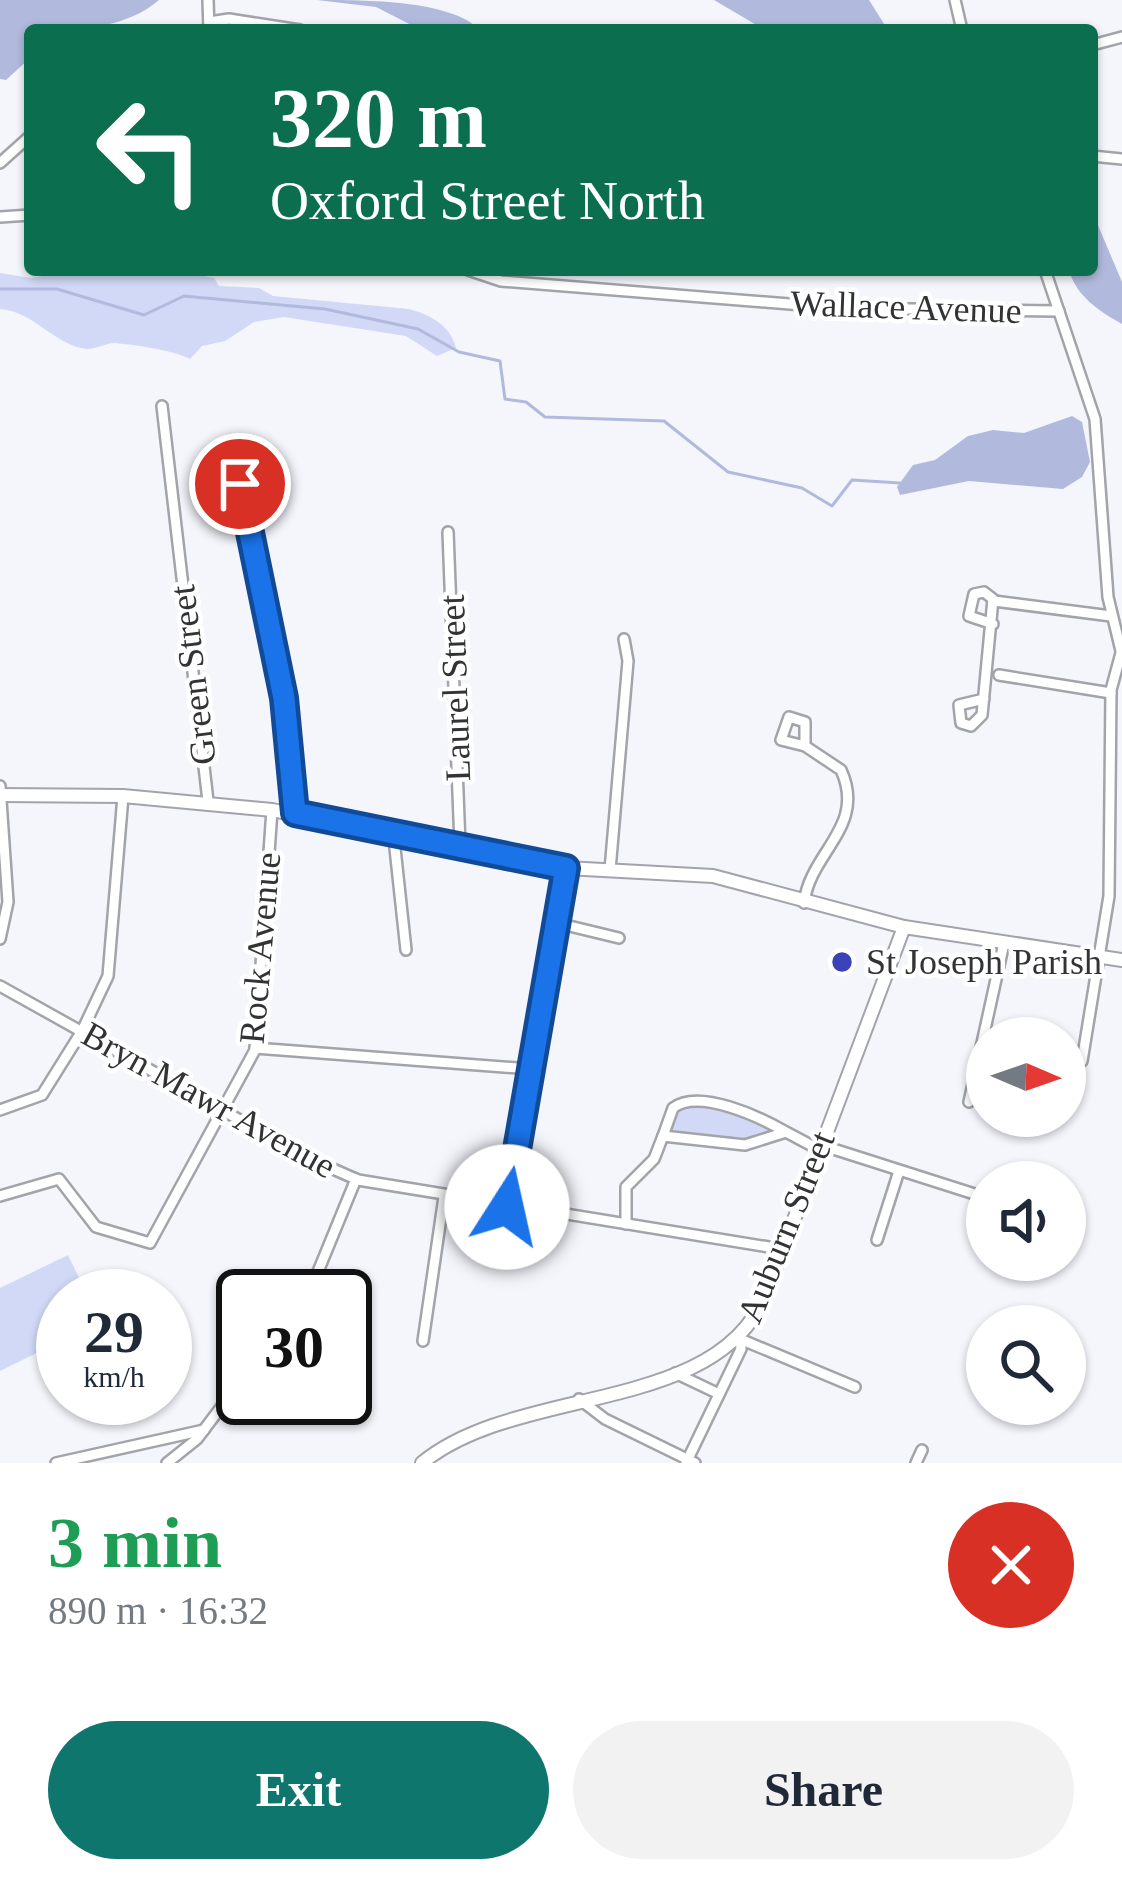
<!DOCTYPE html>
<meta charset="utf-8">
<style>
:root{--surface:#fff;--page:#f2f2f3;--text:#1f2937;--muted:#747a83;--accent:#0f766e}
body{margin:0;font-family:Georgia,serif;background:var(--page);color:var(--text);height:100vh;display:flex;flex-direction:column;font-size:45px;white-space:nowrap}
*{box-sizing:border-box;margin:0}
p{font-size:39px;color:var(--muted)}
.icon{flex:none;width:66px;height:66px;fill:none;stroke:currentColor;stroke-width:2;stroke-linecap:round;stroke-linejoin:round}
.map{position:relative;height:1463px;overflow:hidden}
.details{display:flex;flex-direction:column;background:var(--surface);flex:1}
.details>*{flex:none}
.top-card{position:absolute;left:24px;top:24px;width:1074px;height:252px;border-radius:12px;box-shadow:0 3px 9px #0004;background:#0b6e4f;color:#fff;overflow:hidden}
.needle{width:78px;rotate:92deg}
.controls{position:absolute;left:966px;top:1017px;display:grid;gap:24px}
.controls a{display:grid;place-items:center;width:120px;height:120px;border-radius:50%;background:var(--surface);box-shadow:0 3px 9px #0004;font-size:60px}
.speed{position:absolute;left:36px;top:1269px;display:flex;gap:24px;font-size:60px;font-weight:700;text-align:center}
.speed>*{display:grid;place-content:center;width:156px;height:156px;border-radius:50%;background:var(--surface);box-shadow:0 3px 9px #0004;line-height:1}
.speed small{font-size:30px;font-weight:400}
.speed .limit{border:6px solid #111;border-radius:18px;background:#fff;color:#111}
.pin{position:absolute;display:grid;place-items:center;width:102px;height:102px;color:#fff;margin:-51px;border:6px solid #fff;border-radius:50%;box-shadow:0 3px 12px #0007}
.me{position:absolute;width:132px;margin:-66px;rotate:10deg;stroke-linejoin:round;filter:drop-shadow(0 0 9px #0008)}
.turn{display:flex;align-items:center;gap:42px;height:252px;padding:0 48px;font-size:54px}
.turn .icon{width:156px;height:156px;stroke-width:2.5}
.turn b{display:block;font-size:84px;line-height:102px}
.round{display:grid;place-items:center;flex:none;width:126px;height:126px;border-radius:63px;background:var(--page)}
.summary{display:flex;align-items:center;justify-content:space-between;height:204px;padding:0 48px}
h1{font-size:72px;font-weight:700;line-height:90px;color:#1e9e55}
.primary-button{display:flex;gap:24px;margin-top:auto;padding:24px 48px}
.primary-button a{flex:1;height:138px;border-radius:72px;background:var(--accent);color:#fff;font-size:48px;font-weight:700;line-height:138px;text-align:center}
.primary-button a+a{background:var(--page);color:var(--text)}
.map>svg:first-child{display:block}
.green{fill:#d1d9f7}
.water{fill:#b1badd}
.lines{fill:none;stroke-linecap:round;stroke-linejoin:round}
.stream{stroke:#b1badd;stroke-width:3}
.minor-casing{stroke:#a2a4a9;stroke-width:14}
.major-casing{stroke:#a2a4a9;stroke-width:16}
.minor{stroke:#fff;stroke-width:9}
.major{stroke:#fff;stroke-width:12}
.route-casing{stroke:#114b97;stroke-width:30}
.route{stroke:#1a73e8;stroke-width:21}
.poi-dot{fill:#3b43b7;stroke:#fff;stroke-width:4.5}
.labels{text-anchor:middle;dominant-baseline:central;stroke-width:9;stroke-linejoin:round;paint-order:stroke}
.street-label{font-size:36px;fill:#323335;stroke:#fff}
.poi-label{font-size:36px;fill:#323335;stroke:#fff;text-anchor:start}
</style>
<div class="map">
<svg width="1122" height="1463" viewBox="0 0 1122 1463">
<rect width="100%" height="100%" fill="#f4f6fc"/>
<g class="green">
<path d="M77 270H176L214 278 219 286 259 288 273 296 409 309C431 315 450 325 456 348L437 356 406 336 284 317 254 322 225 341 202 346 190 359C173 350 136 345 115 343 105 343 97 349 87 349 55 346 34 311 0 309V273L31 278Z"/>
<path d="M693 1101 762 1118 786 1132 758 1144 663 1136 674 1106Z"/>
<path d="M68 1255 88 1296H63V1340L0 1371V1288Z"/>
</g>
<g class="water">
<path d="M0 0H159C124 30 75 30 30 30V58L6 80 0 79Z"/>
<path d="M317 0C366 0 451 0 480 30H421L376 7Z"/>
<path d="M714 0H869L888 30H765Z"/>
<path d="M1092 211 1122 282V324C1099 311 1076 296 1069 270H1092Z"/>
<path d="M1072 416 1082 422 1090 462 1082 477 1063 489 969 481 900 495 897 487 913 465 935 460 968 436 993 430 1024 433Z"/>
</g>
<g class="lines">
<path class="stream" d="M0 289H57L144 315 184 296 325 309 418 329 459 352 500 361 505 399 526 402 545 417 664 421 728 472 802 488 832 506 852 480 900 483"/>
<g class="minor-casing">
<g id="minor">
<path d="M208 0 209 30"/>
<path d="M955 0 962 30"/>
<path d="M209 22 229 19 300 30"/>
<path d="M1092 45 1122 37"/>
<path d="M1092 156 1122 159"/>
<path d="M0 163 30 136"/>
<path d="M0 217 30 215"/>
<path d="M468 270 501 281 839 308 1059 311"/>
<path d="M1045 270 1095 419 1108 597 1122 655"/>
<path d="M162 406 208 801"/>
<path d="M240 484 283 698 295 813"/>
<path d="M448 532 460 845"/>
<path d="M994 601 1111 616"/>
<path d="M999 675 1111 693"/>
<path d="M984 699 959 705 961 723 971 726 982 715 993 599 984 592 974 594 969 616 993 624"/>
<path d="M0 786 8 902 0 939"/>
<path d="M393 830 406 950"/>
<path d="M610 870 628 661 624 639"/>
<path d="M804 903C810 852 867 827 841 770L805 746V722L789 717 781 740 805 746"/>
<path d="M557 923 619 938"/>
<path d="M0 986 306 1157 358 1180 781 1249"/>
<path d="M255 1048 531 1069"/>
<path d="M1082 1061 1109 896 1111 690 1121 653"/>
<path d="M969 1102 1004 943"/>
<path d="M0 1110 42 1095 82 1031 108 976 123 796"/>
<path d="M786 1132C760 1117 699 1088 673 1108L663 1136 745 1145 786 1132 818 1149 827 1147 987 1198"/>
<path d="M0 1196 59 1179 96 1227 150 1243 255 1050 272 810"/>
<path d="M507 1207 566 868"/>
<path d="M626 1224V1187L654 1159 663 1136"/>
<path d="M877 1240 899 1171"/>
<path d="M308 1296 356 1179"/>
<path d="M423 1341 444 1197"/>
<path d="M675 1373 719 1394"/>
<path d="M579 1399 605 1419 695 1463"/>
<path d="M56 1463 204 1430"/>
<path d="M167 1463 197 1439 243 1378"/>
<path d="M686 1463 741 1349 740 1339 855 1387"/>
<path d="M916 1463 922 1450"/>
</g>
</g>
<g class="major-casing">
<g id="major">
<path d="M0 795 123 796 272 810 566 868 713 876 904 927 1122 960"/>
<path d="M422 1463C518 1384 716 1416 766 1294L904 927"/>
</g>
</g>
<use href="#minor" class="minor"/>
<use href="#major" class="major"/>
</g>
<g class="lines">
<g class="route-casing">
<path id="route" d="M240 484 284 698 295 813 566 868 507 1207"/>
</g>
<use href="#route" class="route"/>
</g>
<circle class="poi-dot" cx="842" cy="962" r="12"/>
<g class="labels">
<g class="street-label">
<text transform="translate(906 307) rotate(2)">Wallace Avenue</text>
<text transform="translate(193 675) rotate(-97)">Green Street</text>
<text transform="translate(455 688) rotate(-92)">Laurel Street</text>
<text transform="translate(260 948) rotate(-85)">Rock Avenue</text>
<text transform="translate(209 1100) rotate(29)">Bryn Mawr Avenue</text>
<text transform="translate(786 1227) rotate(-68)">Auburn Street</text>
</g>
<g class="poi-label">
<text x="866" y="962">St Joseph Parish</text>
</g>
</g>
</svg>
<div class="controls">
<a><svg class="needle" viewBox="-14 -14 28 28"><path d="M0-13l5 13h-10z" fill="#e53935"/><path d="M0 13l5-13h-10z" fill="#747a83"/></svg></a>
<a><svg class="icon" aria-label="sound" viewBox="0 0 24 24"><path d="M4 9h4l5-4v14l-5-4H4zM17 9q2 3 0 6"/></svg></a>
<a><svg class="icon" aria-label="search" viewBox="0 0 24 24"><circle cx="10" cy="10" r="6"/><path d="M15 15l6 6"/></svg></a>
</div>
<div class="speed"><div>29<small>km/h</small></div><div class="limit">30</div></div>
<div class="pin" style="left:240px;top:484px;background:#d93025"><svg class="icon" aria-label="arrive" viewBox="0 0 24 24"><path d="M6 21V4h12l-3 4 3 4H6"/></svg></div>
<svg class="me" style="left:507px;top:1207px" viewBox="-20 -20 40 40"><circle r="19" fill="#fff"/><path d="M0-13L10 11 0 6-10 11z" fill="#1a73e8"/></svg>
<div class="top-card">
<div class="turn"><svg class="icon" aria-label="left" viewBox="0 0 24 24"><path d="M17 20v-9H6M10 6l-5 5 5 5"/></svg><div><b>320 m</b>Oxford Street North</div></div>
</div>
</div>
<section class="details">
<div class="summary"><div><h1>3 min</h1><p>890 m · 16:32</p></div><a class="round" style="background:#d93025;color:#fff"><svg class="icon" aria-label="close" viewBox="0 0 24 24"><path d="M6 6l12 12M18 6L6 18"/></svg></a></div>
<div class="primary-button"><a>Exit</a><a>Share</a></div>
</section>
